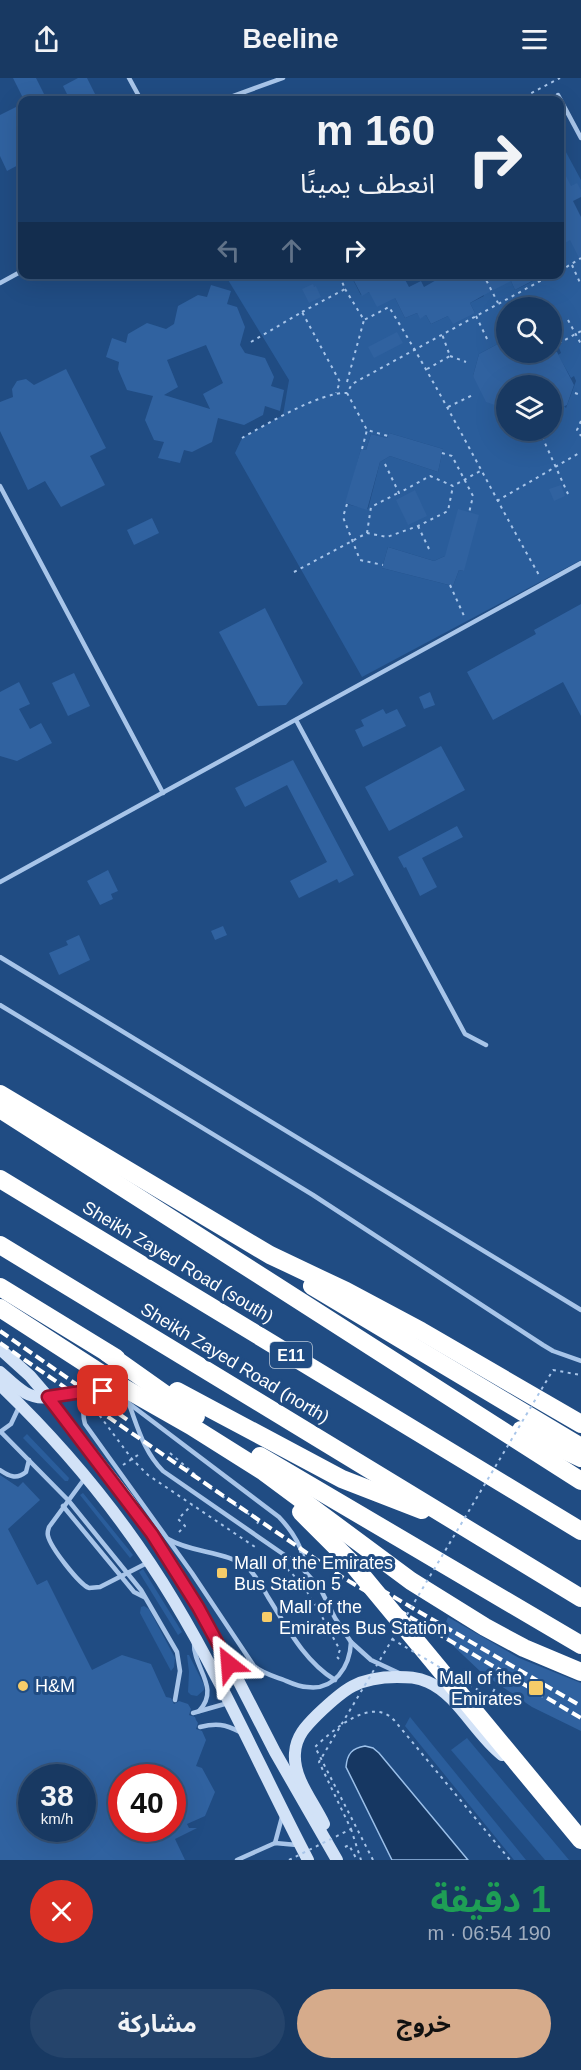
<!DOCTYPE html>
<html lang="ar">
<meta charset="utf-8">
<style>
:root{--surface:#183962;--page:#25446b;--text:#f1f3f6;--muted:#9facbe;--line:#365377;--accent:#d6ab8b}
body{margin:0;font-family:Helvetica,"Noto Sans Arabic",sans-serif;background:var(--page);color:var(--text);direction:rtl;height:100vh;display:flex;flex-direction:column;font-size:22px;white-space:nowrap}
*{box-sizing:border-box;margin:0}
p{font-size:20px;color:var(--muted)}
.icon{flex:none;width:33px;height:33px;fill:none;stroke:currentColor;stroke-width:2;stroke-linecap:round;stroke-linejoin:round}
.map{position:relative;height:1782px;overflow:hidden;direction:ltr}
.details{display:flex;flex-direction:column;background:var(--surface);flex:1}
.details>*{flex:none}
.hud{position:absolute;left:18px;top:18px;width:546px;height:183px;border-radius:12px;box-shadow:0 6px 24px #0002,0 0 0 2px var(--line);direction:rtl;background:#183962;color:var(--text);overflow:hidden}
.fabs{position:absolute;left:496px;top:219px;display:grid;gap:12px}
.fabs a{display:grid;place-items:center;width:66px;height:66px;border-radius:50%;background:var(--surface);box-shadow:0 6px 24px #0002,0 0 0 2px var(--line);font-size:30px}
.speed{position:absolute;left:18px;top:1686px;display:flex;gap:12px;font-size:30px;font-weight:700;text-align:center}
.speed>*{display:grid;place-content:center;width:78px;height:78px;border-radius:50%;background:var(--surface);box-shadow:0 6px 24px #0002,0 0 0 2px var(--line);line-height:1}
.speed small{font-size:15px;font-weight:400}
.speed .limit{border:9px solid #d22;background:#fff;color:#111}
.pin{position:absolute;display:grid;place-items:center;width:51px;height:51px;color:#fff;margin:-26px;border-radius:12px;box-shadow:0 3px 9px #0006}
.me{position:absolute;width:66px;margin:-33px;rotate:332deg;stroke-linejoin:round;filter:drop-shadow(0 0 4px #0008)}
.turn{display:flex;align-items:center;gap:21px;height:126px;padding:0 30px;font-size:27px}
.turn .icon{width:78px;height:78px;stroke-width:2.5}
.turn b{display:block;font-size:42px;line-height:51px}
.lanes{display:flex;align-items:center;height:57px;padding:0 30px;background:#0003;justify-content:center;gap:30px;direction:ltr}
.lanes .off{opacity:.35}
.round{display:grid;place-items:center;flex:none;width:63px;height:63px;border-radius:32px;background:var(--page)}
.overview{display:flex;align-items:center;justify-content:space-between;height:102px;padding:0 30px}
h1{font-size:36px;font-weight:700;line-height:45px;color:#1e9e55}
.primary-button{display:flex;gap:12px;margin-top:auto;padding:12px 30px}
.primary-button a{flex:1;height:69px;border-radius:36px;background:var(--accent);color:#111;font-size:24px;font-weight:700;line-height:69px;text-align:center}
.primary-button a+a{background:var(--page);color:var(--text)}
header{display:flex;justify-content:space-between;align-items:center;height:78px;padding:0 30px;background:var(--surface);font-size:27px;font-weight:700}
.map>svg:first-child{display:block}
.green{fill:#2a5d9b;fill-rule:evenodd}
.water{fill:#163762;stroke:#9bc0ea;stroke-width:1.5}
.building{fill:#3062a0;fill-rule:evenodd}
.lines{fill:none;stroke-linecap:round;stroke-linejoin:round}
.path{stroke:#a8c5e9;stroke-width:2;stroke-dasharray:3 4.5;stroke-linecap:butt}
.lane{stroke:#a8c5e9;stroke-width:4.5}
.secondary{stroke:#d2e2f7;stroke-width:12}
.highway{stroke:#fff;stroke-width:18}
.rail{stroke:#fff;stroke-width:4;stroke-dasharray:10 4.5;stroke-linecap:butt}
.path-bridge{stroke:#a8c5e9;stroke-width:2;stroke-dasharray:3 4.5;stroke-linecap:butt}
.route-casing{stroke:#92132f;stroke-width:15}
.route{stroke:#e11d48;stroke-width:10}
.poi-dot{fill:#f6cc69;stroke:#204c83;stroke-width:2}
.labels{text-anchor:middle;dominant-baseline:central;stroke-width:6;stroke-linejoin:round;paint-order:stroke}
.shield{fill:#204c83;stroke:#bcc9da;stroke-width:1.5}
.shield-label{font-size:16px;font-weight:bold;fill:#fff}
.street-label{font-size:18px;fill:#fff;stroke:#204c83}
.poi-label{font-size:18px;fill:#fff;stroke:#204c83;text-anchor:start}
</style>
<header><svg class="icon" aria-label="menu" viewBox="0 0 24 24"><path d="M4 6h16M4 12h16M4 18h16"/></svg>Beeline<svg class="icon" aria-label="share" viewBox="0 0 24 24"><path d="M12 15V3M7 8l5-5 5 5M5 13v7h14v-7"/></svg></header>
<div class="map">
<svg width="581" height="1782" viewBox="0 0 581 1782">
<rect width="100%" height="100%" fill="#204c83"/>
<g class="green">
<path d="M560 63 581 102V112L565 111 560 84 563 82 560 74Z"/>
<path d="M568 158 581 166V482L362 599 235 375 242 360 283 337 289 302 225 197H358L352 200 361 217 369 214 395 220 405 240 417 235 420 240 426 237 431 246 448 238 475 235 470 225 484 218 473 197 511 203 515 212 535 202 533 197 560 196V168L562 166 560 162ZM507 230H552V270L558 267 561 275 558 277 571 300 574 298 576 303 566 330 564 328 552 334V352H507V331L473 298 479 276 507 261ZM389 355 443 371 438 394 390 378 380 384 368 431 346 426 361 371 366 372 371 356 387 360ZM388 469 434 483 445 478 464 493 459 492 453 508 382 490Z"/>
<path d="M27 1356 69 1400 68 1403H65L23 1360Z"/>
<path d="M83 1415 133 1477 130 1480 80 1417Z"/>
<path d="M143 1491 182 1554 178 1557 139 1494Z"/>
<path d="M144 1528 149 1531 175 1580 174 1589 171 1593 140 1535 141 1529Z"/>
<path d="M187 1577H189L204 1607V1612L197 1618 191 1617 188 1614 189 1594Z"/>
<path d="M410 1639 526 1782H514L405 1648Z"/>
<path d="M467 1660 569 1782H545L451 1672Z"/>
</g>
<path class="water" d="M365 1668 373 1670 379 1675 468 1782H392L346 1689C347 1676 352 1670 365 1668Z"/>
<g class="building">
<path d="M13 0H36L47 22H24Z"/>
<path d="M78 0H87L98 22H70L63 8Z"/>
<path d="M22 26V85L7 93 0 78V37Z"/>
<path d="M560 86 571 108 577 105 581 112V119L573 123 581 139V184L570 162 560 168Z"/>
<path d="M358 196H402L409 209 421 203 424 209 447 196H545L515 212 511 203 484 217 470 225 475 235 453 246 448 238 431 246 426 237 420 241 417 235 405 240 395 220 377 229 369 214 362 218 352 199Z"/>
<path d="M313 206 314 209 316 208 321 219 309 225 302 211Z"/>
<path d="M211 207 231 213 227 226 237 229 245 249 240 267 245 275 265 280 274 299 271 308 284 312 280 333 265 328 263 337 244 347 218 340 212 364 192 374 184 372 180 385 158 380 164 364 154 362 145 342 153 318 127 312 118 291 119 284 106 279 112 260 126 265 128 256 147 245 166 251 174 246 178 228 198 217 207 219ZM206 267 223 305 203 316 210 331 164 317 178 309 167 282Z"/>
<path d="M397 254 403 265 374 280 368 269Z"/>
<path d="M507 261V274H557L574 307 567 327 552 334V308H507V331L486 324 473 298 479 276Z"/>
<path d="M66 291 106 370 90 378 105 407 61 429 45 403 28 412 0 353V324L13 319 12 311 17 303 26 301 34 307Z"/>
<path d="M389 355 443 371 438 394 390 378 380 384 367 432 345 425 361 371 366 372 371 356 387 360Z"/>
<path d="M561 407 565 418 554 423 549 411Z"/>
<path d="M415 412 427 438 408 447 396 422Z"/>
<path d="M458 431 479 437 464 493 459 492 453 508 382 490 388 469 434 483 445 478Z"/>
<path d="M152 440 159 455 134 467 127 452Z"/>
<path d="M581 526V638L563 604 493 642 467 594 536 556 534 552Z"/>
<path d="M265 530 303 605 286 627 258 628 219 554Z"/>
<path d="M74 595 90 628 68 638 52 605Z"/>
<path d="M19 604 30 626 19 631 30 651 41 645 52 665 17 683 0 678V614Z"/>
<path d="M430 614 435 627 424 631 419 619Z"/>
<path d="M383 631 386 636 397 631 406 648 363 669 355 652 364 648 361 642Z"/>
<path d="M441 668 465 712 389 753 365 709Z"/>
<path d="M293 682 354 797 339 805 337 801 299 820 290 803 327 784 287 707 245 729 235 710Z"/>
<path d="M457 748 463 759 422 780 437 809 420 818 406 789 404 790 398 779Z"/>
<path d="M108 792 118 813 111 816 113 821 100 827 87 803Z"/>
<path d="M223 848 227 857 215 862 211 853Z"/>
<path d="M79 857 90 882 59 897 49 875 68 867 66 863Z"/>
<path d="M0 1397 18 1409 23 1404 40 1422 8 1451 37 1507 47 1502 92 1592 122 1577 151 1586 166 1619 171 1620 174 1626 179 1623 188 1626 191 1631 189 1637 195 1639 196 1642 198 1645 196 1651 202 1653 206 1662 196 1688 202 1690 215 1714 205 1738 187 1746 189 1750H197L175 1761 185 1782H0ZM32 1700H82V1750H32ZM122 1700H172V1750H122Z"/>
<path d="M448 1539 519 1580 581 1605V1653L532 1629 482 1595 446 1561 443 1551Z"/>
</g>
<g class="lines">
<g class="path">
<path d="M518 22 560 0"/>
<path d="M572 187 581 207"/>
<path d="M560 193 581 180"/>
<path d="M417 196 419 201 428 196"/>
<path d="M483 196 498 225"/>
<path d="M345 211 364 242 389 229C443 316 488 408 539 497"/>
<path d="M302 234 345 211 339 196"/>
<path d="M476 238 489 265"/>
<path d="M568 242 581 266"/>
<path d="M251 264 302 234 340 304 336 315"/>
<path d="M552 269 581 253"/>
<path d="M450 278 466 284"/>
<path d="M427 291 450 278 442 256"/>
<path d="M347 304 364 242"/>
<path d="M347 315 367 352 388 358"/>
<path d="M575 315 581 317"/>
<path d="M448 329 475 316"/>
<path d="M581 343 577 352 581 358"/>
<path d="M539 352 568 416"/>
<path d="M242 360C267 346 320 314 347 315L352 306 553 196"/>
<path d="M362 371 367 352"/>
<path d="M442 375 452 378 473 418 469 435"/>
<path d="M385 386 399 415 430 398 453 408 482 392"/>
<path d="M497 423 581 374"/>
<path d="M347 426 343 439 360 482 383 487"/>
<path d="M418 448 429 471"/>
<path d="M367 455 371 429 398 415"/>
<path d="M294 494 367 455 387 459 418 448 448 433 453 408"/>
<path d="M450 507 465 540"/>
<path d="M94 1333 97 1334 132 1381 148 1397 258 1471"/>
<path d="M170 1375 213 1412 259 1443 255 1448"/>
<path d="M123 1387 141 1375"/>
<path d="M179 1454 185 1448 178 1441 192 1427"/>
<path d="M287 1491C311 1512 324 1544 340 1572L337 1579 339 1581"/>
<path d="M351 1751 361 1782"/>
<path d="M345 1769 349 1767 357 1782"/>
<path d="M373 1782 315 1669C333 1652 371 1618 394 1642L510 1782"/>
</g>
<g class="lane">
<path d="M129 0 141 22"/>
<path d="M558 17 581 60"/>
<path d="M222 22 283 0"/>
<path d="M0 205 22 193"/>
<path d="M0 408 163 715"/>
<path d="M296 642 465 956 486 967"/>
<path d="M0 804 581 485"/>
<path d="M0 879 581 1232"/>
<path d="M0 927 313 1117 543 1267 553 1273 581 1283"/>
<path d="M95 1312C84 1321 81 1332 85 1346L192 1495 254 1588C262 1595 273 1598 284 1602 291 1605 299 1609 307 1609 334 1613 350 1589 351 1564"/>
<path d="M51 1318C76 1315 100 1308 123 1321L279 1439C294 1455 303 1470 306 1492"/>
<path d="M129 1326C138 1350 144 1374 163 1393L299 1487 320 1510 335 1540 351 1564 371 1582 399 1595"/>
<path d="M0 1354 11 1346 19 1329"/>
<path d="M1 1354 68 1422 141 1512 177 1574 180 1593 175 1622"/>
<path d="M0 1392C9 1398 16 1402 26 1394L29 1382"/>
<path d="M85 1400 49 1449C48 1453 47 1454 48 1458 51 1470 79 1506 89 1510L100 1509 147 1485"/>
<path d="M63 1428 134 1514 144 1519"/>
<path d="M168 1461C193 1476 228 1472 250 1492 257 1500 263 1510 268 1519 287 1549 304 1583 335 1602"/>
<path d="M194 1565C193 1590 221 1610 199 1633"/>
<path d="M193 1635 228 1625"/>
<path d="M200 1649C216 1645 225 1646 240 1654"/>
<path d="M275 1765 282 1739"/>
<path d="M237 1782 275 1765 297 1767"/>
</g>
<g class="secondary">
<path d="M0 1271 30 1298 48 1319 127 1420 176 1492 220 1567 275 1674 337 1782"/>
<path d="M0 1294C15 1307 27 1322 48 1319"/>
<path d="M0 1307C67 1371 126 1443 174 1523 224 1606 263 1696 308 1782"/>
<path d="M324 1746C313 1723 293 1700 295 1675 296 1658 306 1648 317 1637 344 1611 358 1599 397 1599 408 1599 417 1599 428 1604 458 1617 475 1656 502 1677"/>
</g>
<g class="highway">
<path d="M0 1016 270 1177 346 1213 421 1253 581 1346"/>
<path d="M0 1031 581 1403"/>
<path d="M0 1101 581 1453"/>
<path d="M0 1167 581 1520"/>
<path d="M312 1208 581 1369"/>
<path d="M0 1209 116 1280"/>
<path d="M0 1230 119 1307 191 1348 264 1394 411 1503 485 1549 524 1570 581 1594"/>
<path d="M107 1275 196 1338"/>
<path d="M177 1313 342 1401 422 1432"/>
<path d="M521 1352 581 1380"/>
<path d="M260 1378 581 1567"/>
<path d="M301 1434 350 1483 581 1762"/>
</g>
<g class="rail">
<path d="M0 1253 129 1343"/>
<path d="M0 1265 342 1499 581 1640"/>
<path d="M368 1504 581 1628"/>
</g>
<g class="path-bridge">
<path d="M392 1561 490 1619 497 1607"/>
<path d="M289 1782 351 1751 319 1684 553 1292 581 1297"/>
</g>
</g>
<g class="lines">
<g class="route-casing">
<path id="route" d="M103 1313H88L48 1319 152 1456 198 1529 229 1586"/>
</g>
<use href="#route" class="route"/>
</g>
<g class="poi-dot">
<rect x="216" y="1489" width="12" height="12" rx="3"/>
<rect x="261" y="1533" width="12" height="12" rx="3"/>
<circle cx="23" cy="1608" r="6"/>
<rect x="528" y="1602" width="16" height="16" rx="3"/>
</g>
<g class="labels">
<rect class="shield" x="270" y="1264" width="42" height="26" rx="4.5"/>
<g class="shield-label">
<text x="291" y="1277">E11</text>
</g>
<g class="street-label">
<text transform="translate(178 1184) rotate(31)">Sheikh Zayed Road (south)</text>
<text transform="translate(235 1285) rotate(31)">Sheikh Zayed Road (north)</text>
</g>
<g class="poi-label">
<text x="234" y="1485">Mall of the Emirates<tspan x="234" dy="21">Bus Station 5</tspan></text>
<text x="279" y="1529">Mall of the<tspan x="279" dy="21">Emirates Bus Station</tspan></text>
<text x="522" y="1600" text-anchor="end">Mall of the<tspan x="522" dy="21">Emirates</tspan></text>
<text x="35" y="1608">H&amp;M</text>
</g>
</g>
</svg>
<div class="fabs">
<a><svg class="icon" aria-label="search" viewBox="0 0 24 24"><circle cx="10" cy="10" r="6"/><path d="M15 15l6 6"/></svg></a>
<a><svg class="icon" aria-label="layers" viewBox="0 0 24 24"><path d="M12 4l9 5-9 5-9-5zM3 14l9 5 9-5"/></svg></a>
</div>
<div class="speed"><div>38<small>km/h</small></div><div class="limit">40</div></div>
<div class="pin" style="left:103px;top:1313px;background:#d93025"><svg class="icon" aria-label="arrive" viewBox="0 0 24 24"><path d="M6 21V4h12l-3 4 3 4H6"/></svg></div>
<svg class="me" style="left:229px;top:1586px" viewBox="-20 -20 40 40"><path d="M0-17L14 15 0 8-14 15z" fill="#e11d48" stroke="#fff" stroke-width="4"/></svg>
<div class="hud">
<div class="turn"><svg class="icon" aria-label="right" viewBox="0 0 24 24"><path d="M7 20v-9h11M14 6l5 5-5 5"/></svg><div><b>160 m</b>انعطف يمينًا</div></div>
<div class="lanes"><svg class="icon off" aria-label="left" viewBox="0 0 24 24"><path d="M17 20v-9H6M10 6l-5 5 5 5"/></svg><svg class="icon off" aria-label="ahead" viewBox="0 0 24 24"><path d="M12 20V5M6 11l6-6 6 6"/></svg><svg class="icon" aria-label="right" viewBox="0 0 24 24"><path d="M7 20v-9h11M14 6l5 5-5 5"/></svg></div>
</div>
</div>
<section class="details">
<div class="overview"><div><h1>1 دقيقة</h1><p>190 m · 06:54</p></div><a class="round" style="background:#d93025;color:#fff"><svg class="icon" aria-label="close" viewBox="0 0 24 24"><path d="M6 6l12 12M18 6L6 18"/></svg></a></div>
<div class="primary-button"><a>خروج</a><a>مشاركة</a></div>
</section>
